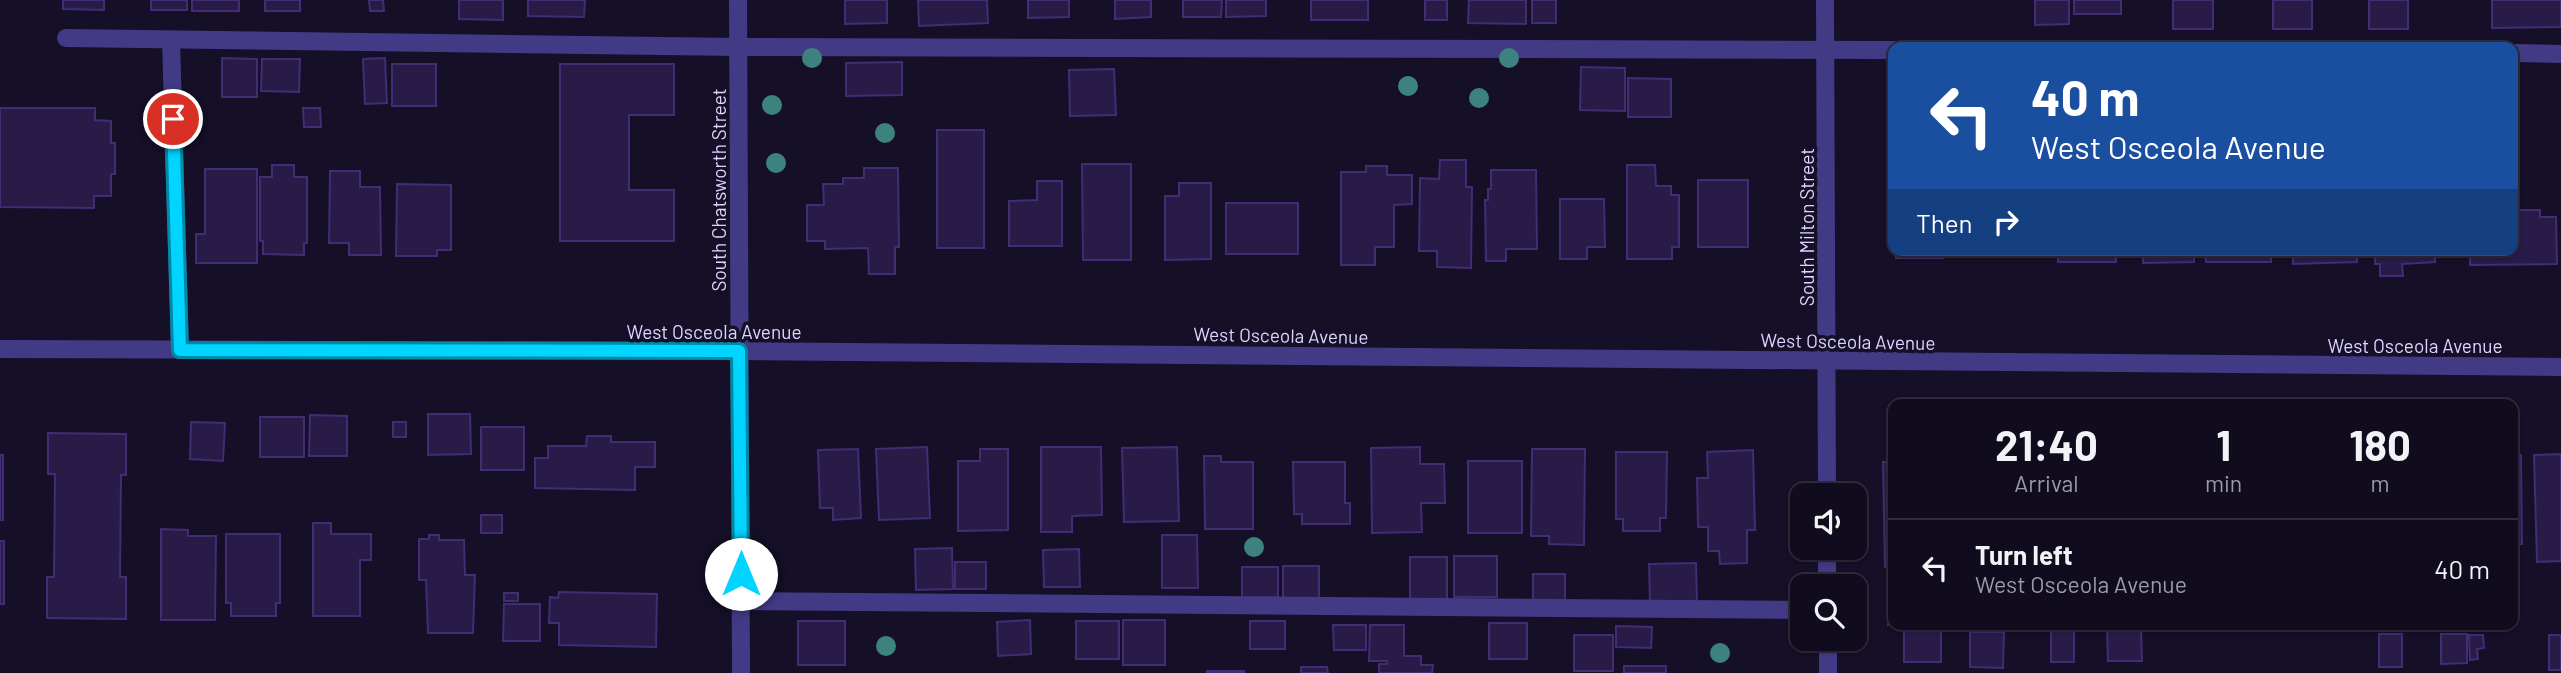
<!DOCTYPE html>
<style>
:root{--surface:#100b1d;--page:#191426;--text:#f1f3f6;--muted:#9c9ba4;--line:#302b3b}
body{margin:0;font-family:Barlow,sans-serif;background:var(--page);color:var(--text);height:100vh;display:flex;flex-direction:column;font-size:26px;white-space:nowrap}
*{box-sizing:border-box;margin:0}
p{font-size:23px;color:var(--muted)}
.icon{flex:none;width:38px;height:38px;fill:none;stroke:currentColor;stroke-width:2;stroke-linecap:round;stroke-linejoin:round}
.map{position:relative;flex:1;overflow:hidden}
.sheet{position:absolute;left:1888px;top:399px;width:630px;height:231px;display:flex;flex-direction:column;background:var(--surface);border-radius:14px;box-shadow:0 2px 5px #0004,0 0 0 2px var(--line)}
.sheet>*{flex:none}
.guide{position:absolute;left:1888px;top:42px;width:630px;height:214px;border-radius:14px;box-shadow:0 2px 5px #0004,0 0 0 2px var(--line);background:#1a4fa0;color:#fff;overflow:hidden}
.controls{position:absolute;left:1790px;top:483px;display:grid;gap:14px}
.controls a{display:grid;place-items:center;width:77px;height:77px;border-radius:14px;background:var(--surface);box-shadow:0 2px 5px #0004,0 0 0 2px var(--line);font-size:35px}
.pin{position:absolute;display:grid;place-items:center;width:60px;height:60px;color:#fff;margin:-30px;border:4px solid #fff;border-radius:50%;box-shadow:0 2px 7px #0007}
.me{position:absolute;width:77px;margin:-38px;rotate:0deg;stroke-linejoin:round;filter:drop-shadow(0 0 5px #0008)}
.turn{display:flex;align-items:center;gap:24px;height:147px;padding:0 28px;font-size:32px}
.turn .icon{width:91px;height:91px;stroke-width:2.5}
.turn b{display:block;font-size:49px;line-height:60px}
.then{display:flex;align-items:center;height:66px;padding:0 28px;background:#0003;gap:14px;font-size:26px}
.eta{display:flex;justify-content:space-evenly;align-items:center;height:119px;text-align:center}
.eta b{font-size:42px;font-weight:700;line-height:49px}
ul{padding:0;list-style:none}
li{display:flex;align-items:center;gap:21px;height:98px;padding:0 28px;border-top:2px solid var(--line)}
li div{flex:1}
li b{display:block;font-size:26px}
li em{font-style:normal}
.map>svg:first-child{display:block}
.building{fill:#281b48;stroke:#402d74;stroke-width:2}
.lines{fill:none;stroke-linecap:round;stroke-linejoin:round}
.service{stroke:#433a86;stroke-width:18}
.minor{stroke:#433a86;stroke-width:18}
.tree{fill:#3e8280}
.route-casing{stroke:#018aa6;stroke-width:18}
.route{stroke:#01d4ff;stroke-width:12}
.labels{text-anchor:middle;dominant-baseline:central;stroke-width:7;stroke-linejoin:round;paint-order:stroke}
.street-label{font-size:19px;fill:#ddd5ff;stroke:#150f27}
</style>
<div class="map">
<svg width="2561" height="673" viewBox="0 0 2561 673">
<rect width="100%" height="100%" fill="#150f27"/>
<g class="building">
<path d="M63 0H104V10L63 9Z"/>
<rect x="151" y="0" width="36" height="10"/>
<rect x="192" y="0" width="47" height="11"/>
<rect x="265" y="0" width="35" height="11"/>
<path d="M369 0H383L384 11H370Z"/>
<path d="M459 0H503V20L459 19Z"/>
<path d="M528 0H585L584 17 528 16Z"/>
<path d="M845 0H887V23L845 24Z"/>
<path d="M918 0H987L988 23 919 26Z"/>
<path d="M1028 0H1069V17L1028 18Z"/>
<path d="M1115 0H1151V17L1115 19Z"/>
<path d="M1183 0H1222L1221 17H1183Z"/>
<path d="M1226 0H1266V16L1226 17Z"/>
<rect x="1311" y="0" width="57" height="20"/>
<rect x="1425" y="0" width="22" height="20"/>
<path d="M1469 0H1526V24L1468 23Z"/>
<rect x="1532" y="0" width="24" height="23"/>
<path d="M2035 0H2069V24L2035 25Z"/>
<rect x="2074" y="0" width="47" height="14"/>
<rect x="2173" y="0" width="40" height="29"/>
<rect x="2273" y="0" width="39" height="29"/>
<rect x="2369" y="0" width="39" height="29"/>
<path d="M2492 0H2561V27L2492 28Z"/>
<path d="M222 58 257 59V97H222Z"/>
<path d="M385 58 387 103 365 104 363 59Z"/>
<path d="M262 59H300L299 92 261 91Z"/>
<path d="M902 62V95L846 96V63Z"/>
<rect x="392" y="64" width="44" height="42"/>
<path d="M560 64H674V115H629V190H674V241H560Z"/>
<path d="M1581 67 1625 68V111L1580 110Z"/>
<path d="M1114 69 1116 115 1070 116 1069 70Z"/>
<path d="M1628 78 1671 79V117H1628Z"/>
<path d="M0 108H95V120L111 121V143H115V174H111V196H94V208L0 207Z"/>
<path d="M303 108H320L321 127H304Z"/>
<rect x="937" y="130" width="47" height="118"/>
<path d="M1440 160H1466V187H1472L1471 268 1437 267V251H1419L1420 178 1439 179Z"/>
<path d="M1082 164H1131V260H1083Z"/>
<path d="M272 165H294V177H307V243H304V255L263 254V241H260V177H272Z"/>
<path d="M1627 165H1655L1656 186H1671V195H1679V247H1672V259H1627Z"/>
<path d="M1366 166H1387V175H1412V204L1394 205V247H1375V265H1341V172H1366Z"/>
<path d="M864 168H898L899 247H895V274H869L868 248 825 249V241H807V205H824L823 184H843V178H864Z"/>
<path d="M205 169H257V263H196V234H205Z"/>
<path d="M1491 170H1536L1537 249H1506V261H1486L1485 200H1488V189H1491Z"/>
<path d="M330 171H360V187H380L381 255H349V243H329Z"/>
<rect x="1698" y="180" width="50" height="67"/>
<path d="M1037 181H1062V246H1009V201L1037 200Z"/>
<path d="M1179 183H1211V259L1165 260V196H1179Z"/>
<path d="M397 184 451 185V250H437V256H396Z"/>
<path d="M1560 199H1604L1605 247H1587V259H1560Z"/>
<path d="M2513 200H2516V210H2540V217H2556L2557 264 2470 265V250H2513Z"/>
<rect x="1226" y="203" width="72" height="51"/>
<rect x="1896" y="250" width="47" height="8"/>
<rect x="1965" y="250" width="64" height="6"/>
<rect x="2058" y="250" width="58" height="12"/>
<path d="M2143 250H2194V262L2143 263Z"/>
<path d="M2205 250H2271V262H2206Z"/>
<path d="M2293 250H2357V262L2293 264Z"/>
<path d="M2375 250H2435V262L2402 264 2403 276H2380V264H2375Z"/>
<path d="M428 414H470L471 454 428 455Z"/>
<path d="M310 415 347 416V456H309Z"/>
<rect x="260" y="417" width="44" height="40"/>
<path d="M191 422 225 423 223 461 190 459Z"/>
<rect x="393" y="422" width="13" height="15"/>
<rect x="481" y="427" width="43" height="43"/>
<path d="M48 433 126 434V475H121L120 577H126V619L47 618V577H54L55 474H48Z"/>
<path d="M587 436H611V442H655V467H635V490L535 488V458H548V446H586Z"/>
<path d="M927 447 930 518 879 520 876 449Z"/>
<path d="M1041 447H1101L1102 515 1072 516V532H1041Z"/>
<path d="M1177 447 1179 521 1124 522 1122 448Z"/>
<path d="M1420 447V464H1444L1445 503H1421L1422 532 1372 533 1371 448Z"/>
<path d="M858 449 861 518 833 520V508H820L818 450Z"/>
<path d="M980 449H1008V530L958 531V461H980Z"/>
<path d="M1532 449H1585L1584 545 1549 544V536H1531Z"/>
<path d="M1753 450 1755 530H1747V563L1720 564 1719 551H1708V527H1698L1697 478H1708L1707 452Z"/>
<path d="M1616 452H1667L1666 518H1660V531H1623V519H1616Z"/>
<path d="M2561 454V561L2537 562 2534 455Z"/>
<rect x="0" y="455" width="3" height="65"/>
<path d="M2513 455H2521L2522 544H2513Z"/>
<path d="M1204 456H1221V462H1253V529H1205Z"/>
<rect x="1468" y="461" width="54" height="72"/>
<path d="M1293 462H1345V503H1350V524H1302V514H1294Z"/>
<path d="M1883 462H1894V567H1885Z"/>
<rect x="481" y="515" width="21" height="18"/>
<path d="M313 523H331V534H371V560H360V616H313Z"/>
<path d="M161 529 188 530V536H216L215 620H161Z"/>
<path d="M226 534H280V603H276V616H231V603H226Z"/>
<path d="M429 535H439V540H464L465 575H475L473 633H428L426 580H419V539H429Z"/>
<path d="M1162 535H1197L1198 588H1162Z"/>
<rect x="0" y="541" width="4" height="63"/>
<path d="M952 548 953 589 916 590 915 549Z"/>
<path d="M1079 549 1080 587H1044L1043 550Z"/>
<rect x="1454" y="556" width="43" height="41"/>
<rect x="1410" y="557" width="37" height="43"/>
<rect x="955" y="562" width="31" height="27"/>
<path d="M1696 563 1697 602 1650 603 1649 564Z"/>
<rect x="1283" y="566" width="36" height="32"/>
<path d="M1242 567H1278V597L1242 598Z"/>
<rect x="1533" y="574" width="32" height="27"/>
<path d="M559 592 657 594 656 647 559 645V623H549L550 597 558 598Z"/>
<rect x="504" y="593" width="14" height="8"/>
<path d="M1887 593H1894V625H1888Z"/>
<path d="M504 604H540V641H503Z"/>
<path d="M1030 620 1031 654 998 656 997 622Z"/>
<rect x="1123" y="620" width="42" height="45"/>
<rect x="798" y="621" width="47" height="44"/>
<rect x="1076" y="621" width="43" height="38"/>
<rect x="1250" y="621" width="35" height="28"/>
<rect x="1489" y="623" width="38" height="36"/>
<path d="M1333 625H1366V650H1334Z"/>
<path d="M1370 625H1404V656H1421V665H1433L1432 673H1379V664H1387V661H1369Z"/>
<rect x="1975" y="625" width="33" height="3"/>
<path d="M1616 626 1652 627 1651 648 1616 647Z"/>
<path d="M1941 627V662H1904V628Z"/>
<path d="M2074 627V662H2051V628Z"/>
<path d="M2107 629H2141L2142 661H2108Z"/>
<path d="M1970 632H2004L2003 668 1970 667Z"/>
<rect x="2379" y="634" width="23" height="33"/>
<path d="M2441 634H2467V663L2441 664Z"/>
<rect x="1574" y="635" width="39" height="36"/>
<path d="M2469 635H2483L2484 648 2477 649 2478 659 2470 660Z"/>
<rect x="2549" y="635" width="12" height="35"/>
<rect x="1624" y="666" width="42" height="7"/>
<path d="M1301 667H1327L1328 673H1301Z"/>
<rect x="1207" y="671" width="37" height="2"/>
</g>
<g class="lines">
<g class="service">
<path d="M66 38 739 47 1894 50"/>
<path d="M171 40 180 350"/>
<path d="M2513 53 2561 54"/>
<path d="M741 601 1802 610"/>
</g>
<g class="minor">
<path d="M738 0 741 673"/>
<path d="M1825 0 1827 495"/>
<path d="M0 349 739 351 2561 367"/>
<path d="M1827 586V548"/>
<path d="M1828 639V673"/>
</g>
</g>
<g class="tree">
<circle cx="812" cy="58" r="10"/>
<circle cx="1509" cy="58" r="10"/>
<circle cx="1408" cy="86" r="10"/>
<circle cx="1479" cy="98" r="10"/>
<circle cx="772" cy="105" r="10"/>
<circle cx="885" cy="133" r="10"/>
<circle cx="776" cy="163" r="10"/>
<circle cx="1254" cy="547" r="10"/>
<circle cx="886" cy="646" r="10"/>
<circle cx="1720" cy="653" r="10"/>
</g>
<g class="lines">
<g class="route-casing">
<path id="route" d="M173 119 180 350 739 351 741 574"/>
</g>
<use href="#route" class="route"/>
</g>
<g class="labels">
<g class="street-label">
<text transform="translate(718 190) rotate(-90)">South Chatsworth Street</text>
<text transform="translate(1806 227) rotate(-90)">South Milton Street</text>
<text x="714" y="331">West Osceola Avenue</text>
<text transform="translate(1281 335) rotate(1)">West Osceola Avenue</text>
<text transform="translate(1848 341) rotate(1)">West Osceola Avenue</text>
<text x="2415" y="345">West Osceola Avenue</text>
</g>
</g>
</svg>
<div class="controls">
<a><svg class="icon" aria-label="sound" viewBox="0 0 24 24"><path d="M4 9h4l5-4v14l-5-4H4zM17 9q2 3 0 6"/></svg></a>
<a><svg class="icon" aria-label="search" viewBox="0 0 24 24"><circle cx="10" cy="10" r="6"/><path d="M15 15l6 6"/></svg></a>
</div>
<div class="pin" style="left:173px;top:119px;background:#d93025"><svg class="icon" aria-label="arrive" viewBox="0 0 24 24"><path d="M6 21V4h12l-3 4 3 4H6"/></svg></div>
<svg class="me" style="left:741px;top:574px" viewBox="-20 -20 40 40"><circle r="19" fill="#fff"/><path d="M0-13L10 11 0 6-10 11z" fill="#01d4ff"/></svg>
<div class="guide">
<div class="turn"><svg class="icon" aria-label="left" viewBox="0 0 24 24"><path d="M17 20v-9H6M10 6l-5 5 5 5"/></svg><div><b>40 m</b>West Osceola Avenue</div></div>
<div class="then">Then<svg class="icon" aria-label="right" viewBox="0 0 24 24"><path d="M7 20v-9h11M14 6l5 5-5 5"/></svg></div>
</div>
<section class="sheet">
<div class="eta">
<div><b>21:40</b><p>Arrival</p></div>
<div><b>1</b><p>min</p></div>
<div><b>180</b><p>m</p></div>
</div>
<ul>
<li><svg class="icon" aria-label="left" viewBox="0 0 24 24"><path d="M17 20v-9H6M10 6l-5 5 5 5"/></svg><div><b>Turn left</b><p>West Osceola Avenue</p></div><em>40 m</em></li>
</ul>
</section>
</div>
